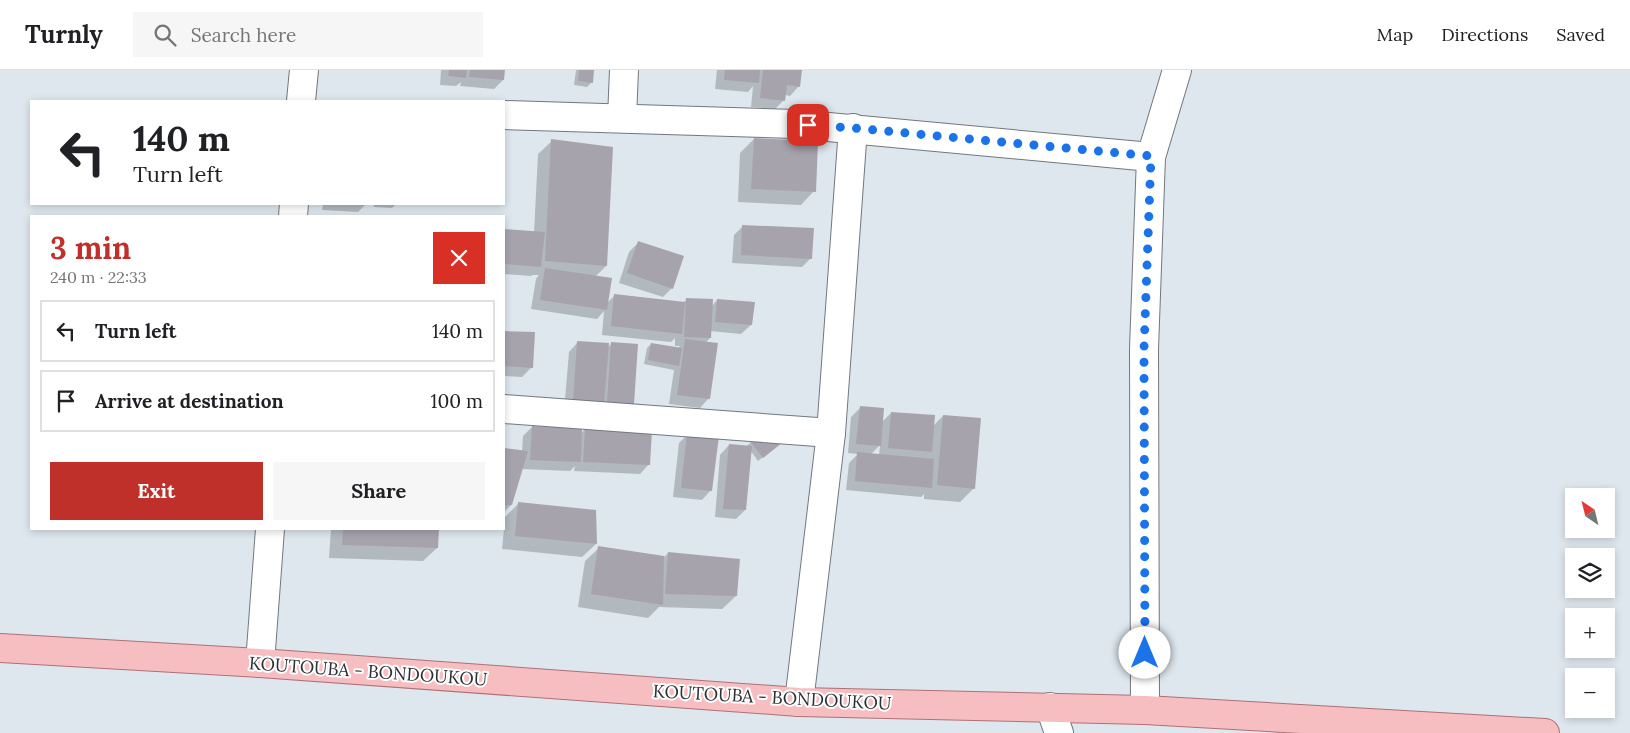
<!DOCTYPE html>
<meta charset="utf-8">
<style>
:root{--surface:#fff;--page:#f6f6f6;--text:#202124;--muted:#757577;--line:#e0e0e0;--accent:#be3029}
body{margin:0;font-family:Lora,serif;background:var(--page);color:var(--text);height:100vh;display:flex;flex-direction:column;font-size:19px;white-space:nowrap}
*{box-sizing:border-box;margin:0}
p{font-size:16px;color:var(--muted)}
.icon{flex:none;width:28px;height:28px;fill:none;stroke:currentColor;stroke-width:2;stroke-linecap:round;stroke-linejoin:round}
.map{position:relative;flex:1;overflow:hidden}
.sheet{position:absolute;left:30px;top:145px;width:475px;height:315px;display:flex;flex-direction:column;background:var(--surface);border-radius:0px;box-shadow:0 2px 8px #0003}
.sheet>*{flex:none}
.hud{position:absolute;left:30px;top:30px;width:475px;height:105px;border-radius:0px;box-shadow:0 2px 8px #0003;background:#fff;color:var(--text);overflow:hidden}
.needle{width:32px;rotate:325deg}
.tools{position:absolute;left:1565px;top:418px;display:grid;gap:10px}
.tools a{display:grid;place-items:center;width:50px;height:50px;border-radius:0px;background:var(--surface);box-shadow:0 2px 8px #0003;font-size:25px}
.pin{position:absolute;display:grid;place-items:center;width:42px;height:42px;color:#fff;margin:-21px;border-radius:10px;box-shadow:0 2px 8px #0006}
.me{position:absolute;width:55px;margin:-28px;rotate:0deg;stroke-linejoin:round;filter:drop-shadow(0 0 4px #0008)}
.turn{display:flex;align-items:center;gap:18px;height:105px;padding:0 20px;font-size:22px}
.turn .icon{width:65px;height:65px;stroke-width:2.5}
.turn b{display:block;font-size:35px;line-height:42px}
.round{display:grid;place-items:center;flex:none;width:52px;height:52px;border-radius:0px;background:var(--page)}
.head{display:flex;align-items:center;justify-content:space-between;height:85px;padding:0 20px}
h1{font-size:30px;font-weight:700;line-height:38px;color:var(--accent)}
.cta{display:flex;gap:10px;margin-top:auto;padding:10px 20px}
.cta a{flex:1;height:58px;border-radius:0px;background:var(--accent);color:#fff;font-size:20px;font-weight:700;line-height:58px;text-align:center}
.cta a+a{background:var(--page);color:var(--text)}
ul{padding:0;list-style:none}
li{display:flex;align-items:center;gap:15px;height:62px;margin:0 10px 8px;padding:0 10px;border:2px solid var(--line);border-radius:0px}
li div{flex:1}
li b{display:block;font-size:19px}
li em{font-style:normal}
header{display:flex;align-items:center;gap:30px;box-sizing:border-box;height:70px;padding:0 25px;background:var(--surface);border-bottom:1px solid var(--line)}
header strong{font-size:24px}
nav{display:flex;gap:28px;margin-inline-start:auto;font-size:18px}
.search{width:350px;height:45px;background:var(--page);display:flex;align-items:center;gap:12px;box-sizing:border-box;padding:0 18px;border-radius:0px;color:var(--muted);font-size:19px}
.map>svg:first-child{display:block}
.shadow{fill:#0003;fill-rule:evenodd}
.building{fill:#a7a3ad}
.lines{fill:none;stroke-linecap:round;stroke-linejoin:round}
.minor-casing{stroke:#70787f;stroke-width:30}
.major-casing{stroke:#ad7076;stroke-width:30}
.minor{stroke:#fff;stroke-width:28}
.major{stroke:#f7bec2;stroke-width:28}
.route{stroke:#1a73e8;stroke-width:9;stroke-dasharray:0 16.2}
.labels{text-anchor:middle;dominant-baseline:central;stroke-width:4;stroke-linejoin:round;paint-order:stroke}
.street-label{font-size:18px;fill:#2c3033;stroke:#fff}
</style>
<header>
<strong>Turnly</strong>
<div class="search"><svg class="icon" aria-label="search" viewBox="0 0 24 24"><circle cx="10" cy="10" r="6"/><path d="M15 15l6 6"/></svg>Search here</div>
<nav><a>Map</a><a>Directions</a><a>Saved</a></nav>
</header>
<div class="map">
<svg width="1630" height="663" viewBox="0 0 1630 663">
<rect width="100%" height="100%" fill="#dee7ee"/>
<g class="shadow">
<path d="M441 0H504L503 10 494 19 460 16 461 12 456 16 440 15Z"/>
<path d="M576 0H593L592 12 587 17 574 15Z"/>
<path d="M717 0H801L799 16 790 26 785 25 784 30 775 39 751 37 753 16 748 22 715 19Z"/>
<path d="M754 69 814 121 801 135 738 132 740 83Z"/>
<path d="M552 71 606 196 596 206 607 233 614 226 683 233 687 229 712 236 717 230 751 255 741 264 710 261V268L705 273 709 328 700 338 669 334 674 300 644 294 647 278 651 274 677 279 680 276H675V268L671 272 602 265 604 241 597 249 531 239 536 209 539 205H533L531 206 504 204V160L534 163 538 84Z"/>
<path d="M323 134H366L358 142 322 140Z"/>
<path d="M374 134H396L392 138 374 137Z"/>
<path d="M743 156 811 188 802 197 732 193 734 165Z"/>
<path d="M638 173 672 218 663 227 619 213 629 182Z"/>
<path d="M504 262 534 264 532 297 522 307 504 306Z"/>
<path d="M578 272 607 278 612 273 633 334 623 343 564 341 569 282Z"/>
<path d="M860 338 881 353 891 343 933 356 943 346 974 418 960 432 924 429V424L921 427 846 420 849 393 858 384 848 383 851 347ZM880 375 879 386 870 385Z"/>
<path d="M532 357 581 363 585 359 649 394 640 404 574 401 575 396 570 401 522 399 511 435 504 442V379L522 382 523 366Z"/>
<path d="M688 364 711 420 702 430 673 427 679 373Z"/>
<path d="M751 372 776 377 758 391 750 380 745 440 736 449 715 447 720 385 729 375 746 377Z"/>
<path d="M519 433 596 474 582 487 502 479 505 447Z"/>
<path d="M331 459H438L437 478 423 491 329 488Z"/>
<path d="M599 478 664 487 668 483 736 526 722 539 659 537 648 548 578 537 585 491Z"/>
</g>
<g class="building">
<path d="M449 0H467L466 8 448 6Z"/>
<path d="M470 0H505L504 10 469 7Z"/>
<path d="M579 0H594L593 13 578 11Z"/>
<path d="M725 0H760L759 13 724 10Z"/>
<path d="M763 0H802L800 17 787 15 785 31 760 28Z"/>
<path d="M754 68 818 71 816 122 751 119Z"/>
<path d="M551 69 613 77 607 196 545 191Z"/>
<path d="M742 155 814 158 812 189 741 185Z"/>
<path d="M504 159 545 162 541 197 504 194Z"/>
<path d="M638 171 684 186 673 219 627 203Z"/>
<path d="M545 198 612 208 607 240 540 230Z"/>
<path d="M614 224 685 232 682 264 611 256Z"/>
<path d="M686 228 713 229 711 268 684 267Z"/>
<path d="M717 229 755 232 752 255 715 252Z"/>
<path d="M504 261 535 262 533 298 504 296Z"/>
<path d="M685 269 718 273 710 329 677 325Z"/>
<path d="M577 271 609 273 604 334 573 332Z"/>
<path d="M611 272 638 274 634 334 607 332Z"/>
<path d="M651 273 682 278 679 296 648 290Z"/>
<path d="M860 336 884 338 881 376 856 374Z"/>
<path d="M891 342 935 345 932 382 888 378Z"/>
<path d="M943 345 981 348 975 419 937 415Z"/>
<path d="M532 356 582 358 581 392 530 390Z"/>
<path d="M770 356 782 373 763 388 750 371Z"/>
<path d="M585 358 652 360 650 395 583 392Z"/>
<path d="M687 362 719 366 712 421 681 418Z"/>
<path d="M729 374 752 376 746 440 723 439Z"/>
<path d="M504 378 528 381 512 435H504Z"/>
<path d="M857 382 934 389 932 418 855 411Z"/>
<path d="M518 432 596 440 597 474 515 466Z"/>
<path d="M343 459H439L438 478 342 475Z"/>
<path d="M598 476 664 486 663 535 591 524Z"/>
<path d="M668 482 740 489 737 526 665 524Z"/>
</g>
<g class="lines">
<g class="minor-casing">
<g id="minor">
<path d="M301 31 304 0"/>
<path d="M504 45 796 54 1151 87"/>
<path d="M622 48 624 0"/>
<path d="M293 146 294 134"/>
<path d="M504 339 831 363"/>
<path d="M260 593 270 459"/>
<path d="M799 632 831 363 853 58"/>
<path d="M1050 637 1059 663"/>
<path d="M1145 640 1144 279 1151 87 1177 0"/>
</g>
</g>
<g class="major-casing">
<path id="major" d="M0 578 260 593 799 632 1145 640 1545 663"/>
</g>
<use href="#minor" class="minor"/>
<use href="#major" class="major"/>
</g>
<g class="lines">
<path class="route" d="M808 55 853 58 1151 86 1144 279 1145 583"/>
</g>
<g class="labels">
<g class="street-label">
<text transform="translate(368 601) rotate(4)">KOUTOUBA - BONDOUKOU</text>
<text transform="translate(772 627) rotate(3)">KOUTOUBA - BONDOUKOU</text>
</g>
</g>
</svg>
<div class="tools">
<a><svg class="needle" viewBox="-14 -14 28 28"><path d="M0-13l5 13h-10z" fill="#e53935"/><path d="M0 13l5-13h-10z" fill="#757577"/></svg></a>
<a><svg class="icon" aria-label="layers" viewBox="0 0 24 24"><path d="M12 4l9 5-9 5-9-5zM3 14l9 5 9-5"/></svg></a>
<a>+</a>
<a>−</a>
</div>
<div class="pin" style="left:808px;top:55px;background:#d93025"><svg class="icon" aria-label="arrive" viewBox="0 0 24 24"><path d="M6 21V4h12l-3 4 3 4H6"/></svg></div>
<svg class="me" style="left:1145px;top:583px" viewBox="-20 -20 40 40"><circle r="19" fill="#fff"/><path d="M0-13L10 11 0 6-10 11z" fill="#1a73e8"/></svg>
<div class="hud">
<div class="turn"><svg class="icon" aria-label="left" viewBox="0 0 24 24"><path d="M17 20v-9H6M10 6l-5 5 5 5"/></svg><div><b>140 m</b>Turn left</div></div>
</div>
<section class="sheet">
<div class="head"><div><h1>3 min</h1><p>240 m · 22:33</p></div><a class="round" style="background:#d93025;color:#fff"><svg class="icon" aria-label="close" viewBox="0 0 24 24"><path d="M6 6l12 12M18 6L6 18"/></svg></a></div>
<ul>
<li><svg class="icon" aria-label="left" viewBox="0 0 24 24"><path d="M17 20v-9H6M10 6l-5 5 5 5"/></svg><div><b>Turn left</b></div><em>140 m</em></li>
<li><svg class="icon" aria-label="arrive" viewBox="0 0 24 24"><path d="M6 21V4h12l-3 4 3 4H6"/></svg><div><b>Arrive at destination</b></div><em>100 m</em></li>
</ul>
<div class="cta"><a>Exit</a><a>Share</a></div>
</section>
</div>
